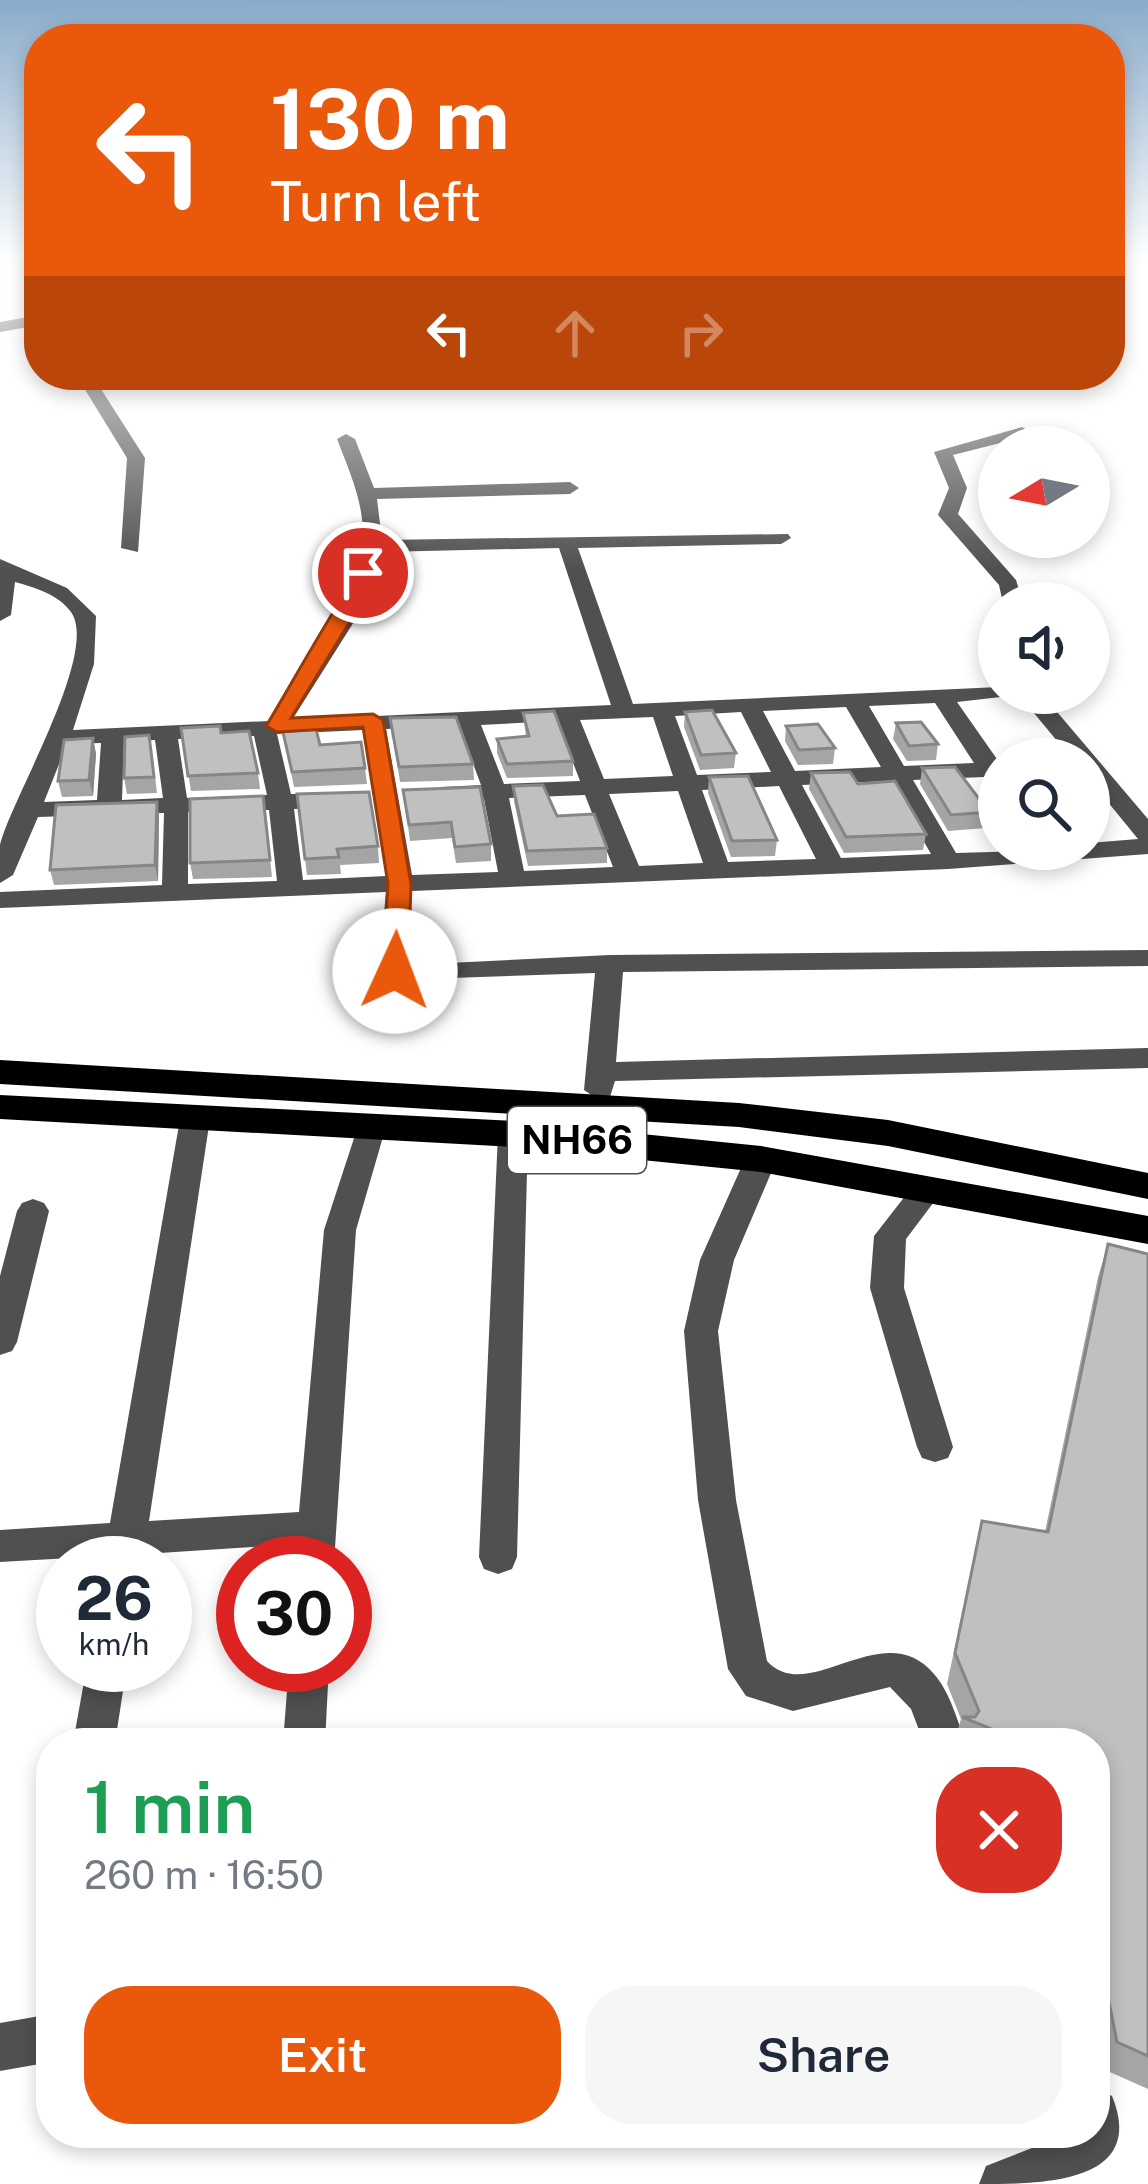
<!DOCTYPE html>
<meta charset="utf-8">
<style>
:root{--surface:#fff;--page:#f6f6f7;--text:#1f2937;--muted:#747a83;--accent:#ea580c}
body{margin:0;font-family:"Public Sans",sans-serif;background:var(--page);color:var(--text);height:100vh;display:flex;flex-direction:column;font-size:45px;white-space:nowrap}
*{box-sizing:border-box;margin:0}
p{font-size:39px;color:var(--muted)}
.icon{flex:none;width:66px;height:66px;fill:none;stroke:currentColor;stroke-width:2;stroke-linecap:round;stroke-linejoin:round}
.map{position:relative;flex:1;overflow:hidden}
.sheet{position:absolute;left:36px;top:1728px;width:1074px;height:420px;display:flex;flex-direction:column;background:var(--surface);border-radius:48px;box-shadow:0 6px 18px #0003}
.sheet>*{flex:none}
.guide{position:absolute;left:24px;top:24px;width:1101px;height:366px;border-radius:48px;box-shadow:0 6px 18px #0003;background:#ea580c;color:#fff;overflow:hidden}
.needle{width:78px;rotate:260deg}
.fabs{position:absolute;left:978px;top:426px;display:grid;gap:24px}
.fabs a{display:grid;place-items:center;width:132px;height:132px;border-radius:50%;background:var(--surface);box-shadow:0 6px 18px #0003;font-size:60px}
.speed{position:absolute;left:36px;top:1536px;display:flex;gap:24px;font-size:60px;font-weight:700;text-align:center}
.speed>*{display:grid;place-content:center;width:156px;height:156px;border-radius:50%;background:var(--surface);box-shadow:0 6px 18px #0003;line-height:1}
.speed small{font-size:30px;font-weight:400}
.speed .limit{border:18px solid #d22;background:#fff;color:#111}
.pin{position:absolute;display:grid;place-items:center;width:102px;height:102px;color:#fff;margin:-51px;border:6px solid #fff;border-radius:50%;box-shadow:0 3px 12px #0007}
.me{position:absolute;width:132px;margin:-66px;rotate:2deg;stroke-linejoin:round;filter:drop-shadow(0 0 9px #0008)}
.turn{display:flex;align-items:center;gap:42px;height:252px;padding:0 48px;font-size:54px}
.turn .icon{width:156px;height:156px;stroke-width:2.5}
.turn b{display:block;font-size:84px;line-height:102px}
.lanes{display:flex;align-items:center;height:114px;padding:0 48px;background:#0003;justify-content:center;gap:60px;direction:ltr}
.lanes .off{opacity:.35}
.round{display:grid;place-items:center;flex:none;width:126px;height:126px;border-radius:48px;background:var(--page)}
.summary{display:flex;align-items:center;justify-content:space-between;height:204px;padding:0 48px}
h1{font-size:72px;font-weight:600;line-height:90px;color:#1e9e55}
.primary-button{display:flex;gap:24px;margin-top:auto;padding:24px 48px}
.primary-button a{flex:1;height:138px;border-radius:48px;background:var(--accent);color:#fff;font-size:48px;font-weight:600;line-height:138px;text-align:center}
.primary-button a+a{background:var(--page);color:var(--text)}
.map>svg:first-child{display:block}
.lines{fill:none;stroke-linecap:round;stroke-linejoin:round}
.minor{fill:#505050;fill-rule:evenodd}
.major{fill:#000;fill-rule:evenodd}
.highway{fill:#000;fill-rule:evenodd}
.wall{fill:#a5a5a5}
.shaded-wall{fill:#868686}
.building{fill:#c0c0c0;stroke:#868686;stroke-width:3}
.route{fill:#ea580c;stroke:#983908;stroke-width:3}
.labels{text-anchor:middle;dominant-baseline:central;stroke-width:10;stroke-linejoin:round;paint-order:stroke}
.shield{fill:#fff;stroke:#4c4c4c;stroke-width:3}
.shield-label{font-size:39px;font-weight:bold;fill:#000}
</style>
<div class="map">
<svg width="1148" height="2184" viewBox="0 0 1148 2184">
<rect width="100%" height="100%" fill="#fff"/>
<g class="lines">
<g class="minor">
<path d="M76 375H92L145 458 138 552 121 548 127 458Z"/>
<path d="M1022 427 1031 432 1028 436 953 455 967 488 958 514 1016 580 1023 603H1003L999 585 938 515 949 488 934 452Z"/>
<path d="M346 434 355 439 374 488 570 482 579 488 570 494 377 499 382 540 788 534 791 538 781 544 578 548 633 704 999 687V693H1041L1148 819V854L948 869 412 891 407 965 610 955 1148 950V966L623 972 616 1062 1148 1048V1068L615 1081 610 1097 599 1100 584 1090 595 973 390 980 379 966 386 892 0 908V892L162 885 164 813 38 817 13 875 0 883C0 871 0 857 0 845 11 799 100 653 71 612 59 595 34 587 15 582L11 615 0 621V559L67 588 96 616 94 664 73 730 269 721C305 663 371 593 362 519 359 492 347 465 337 439ZM559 548 611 705 292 720 357 617 381 552ZM1019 695 1072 759H1089V779L1138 839 1089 843V849L956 853 913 780 984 777 999 789V762L957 702ZM935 703 974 763 904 766 869 706ZM846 707 881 767 795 771 763 711ZM741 712 771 772 697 775 675 716ZM653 717 673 776 604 779 580 720ZM557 721 580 781 504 784 481 725ZM459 726 481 785 442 787 430 794 442 801 484 799 498 872 412 875 386 729ZM363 730 386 876 303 880 294 809 340 807 352 800 340 793 291 794 277 734ZM254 736 267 795 187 798 178 739ZM155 740 163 798 122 800 124 742ZM101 743 97 800 44 802 67 744ZM889 781 931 854 841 858 802 785ZM779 786 816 859 728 862 702 790ZM678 791 703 863 639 866 609 794ZM585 795 613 867 524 871 509 798ZM269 810 277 881 188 884V812Z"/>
<path d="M195 1109 210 1119 149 1521 299 1512 324 1230 359 1123H381L385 1130 356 1230 334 1563H296L297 1544 144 1554 142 1563H104L105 1556 0 1562V1530L110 1523 180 1119Z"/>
<path d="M513 1123 528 1134 517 1557 512 1569 498 1574 484 1569 479 1557 498 1134Z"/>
<path d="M761 1148 777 1159 734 1260 718 1331 736 1500 767 1661C809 1707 883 1614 934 1674 950 1692 957 1720 966 1743H924L911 1709 890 1687 793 1711 746 1696 728 1669 698 1500 684 1331 700 1260 745 1159Z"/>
<path d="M927 1179 938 1182 943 1190 906 1239 904 1288 953 1447 948 1458 935 1462 922 1458 917 1447 870 1288 874 1236 916 1182Z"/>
<path d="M33 1199 44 1203 49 1211 17 1342 12 1351 0 1355V1276L17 1211 22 1203Z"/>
<path d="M87 1665H127L115 1743H73Z"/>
<path d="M289 1665H329L325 1743H283Z"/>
<path d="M51 2014V2062L0 2071V2023Z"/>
<path d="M1095 2088 1112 2096C1148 2184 1041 2184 979 2184L986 2166 1070 2133H1095Z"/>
</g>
<path class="major" d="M39 315V325L0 332V322Z"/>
<g class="highway">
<path d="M0 1060 739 1103 888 1120 1148 1173V1199L888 1146 739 1127 0 1084Z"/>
<path d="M0 1095 513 1121 761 1146 1148 1216V1244L761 1172 513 1147 0 1119Z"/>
</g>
</g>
<g class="wall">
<path d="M685 712 736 753 734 768 700 770 684 727Z"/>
<path d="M523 713 573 761V776L507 778 497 753V739L526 737Z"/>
<path d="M390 718 473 764 474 780 400 782Z"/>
<path d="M896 723 938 744 936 760 907 761 893 739Z"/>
<path d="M786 726 835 748 833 764 798 765 785 741Z"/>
<path d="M181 728 221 733 258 773 260 789 191 791Z"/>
<path d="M283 732 320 745 365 768 367 784 294 787Z"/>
<path d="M93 738 96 754 93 796 62 797 58 781Z"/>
<path d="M152 751 157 793 127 794 124 778Z"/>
<path d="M922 768 989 812 986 828 948 831 920 784Z"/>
<path d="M811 773 858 784 926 834 923 850 844 853 809 789Z"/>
<path d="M709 777 777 840 775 856 731 857 708 793Z"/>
<path d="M513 786 607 848V863L528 866 514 801Z"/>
<path d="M403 790 491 844V861L456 863 452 838 410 841Z"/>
<path d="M297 794 378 846 379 863 340 865 341 874 307 875Z"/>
<path d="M263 796 272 877 193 879 190 863Z"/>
<path d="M157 802 159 817 158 881 54 885 50 870Z"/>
<path d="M1108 1244 1148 1254V2089L1103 2069 1095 2029V1743H954L961 1719 947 1684 982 1521 1045 1532 1098 1277Z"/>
</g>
<g class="shaded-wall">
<path d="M93 738 96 754 93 796 89 780Z"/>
<path d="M157 802 159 817 158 881 155 865Z"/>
</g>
<g class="building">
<path d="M712 710 736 753 701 755 685 712Z"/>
<path d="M554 711 573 761 507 764 497 739 529 736 523 713Z"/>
<path d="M456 717 473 764 399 767 390 718Z"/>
<path d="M921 722 938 744 909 746 896 723Z"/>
<path d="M818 724 835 748 799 750 786 726Z"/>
<path d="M220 726 221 733 249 731 258 773 188 776 181 728Z"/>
<path d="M316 729 320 745 361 742 365 768 292 772 283 732Z"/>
<path d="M149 735 154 777 124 778 125 737Z"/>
<path d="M93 738 89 780 58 781 64 740Z"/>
<path d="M955 767 989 812 951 815 922 768Z"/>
<path d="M850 772 858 784 895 781 926 834 846 837 811 773Z"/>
<path d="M748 776 777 840 732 841 709 777Z"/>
<path d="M543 785 557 816 594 814 607 848 527 851 513 786Z"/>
<path d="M480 787 491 844 455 847 451 822 409 825 403 790Z"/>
<path d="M369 792 378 846 337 849 339 857 305 859 297 794Z"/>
<path d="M263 796 270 860 190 863V799Z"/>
<path d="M157 802 155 865 50 870 56 805Z"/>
<path d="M1108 1244 1148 1254V2056L1117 2042 1099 1953 1095 1951V1743H1026L962 1717H975L979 1711 955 1653 982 1521 1048 1532Z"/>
</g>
<linearGradient id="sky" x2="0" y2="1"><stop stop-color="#8aabca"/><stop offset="0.46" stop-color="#fff"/><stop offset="1" stop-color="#fff" stop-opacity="0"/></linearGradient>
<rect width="1148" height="570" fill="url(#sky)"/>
<path class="route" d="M363 567 372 573 363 600 291 718 373 714 383 720 411 884 408 971 395 979 382 971 388 884 363 727 277 732 266 726C280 704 354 572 363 567Z"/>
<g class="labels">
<rect class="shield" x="508" y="1107" width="138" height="66" rx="9"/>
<g class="shield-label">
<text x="577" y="1140">NH66</text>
</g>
</g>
</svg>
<div class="fabs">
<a><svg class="needle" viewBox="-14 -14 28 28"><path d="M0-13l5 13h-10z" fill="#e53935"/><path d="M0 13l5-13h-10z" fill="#747a83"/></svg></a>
<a><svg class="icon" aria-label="sound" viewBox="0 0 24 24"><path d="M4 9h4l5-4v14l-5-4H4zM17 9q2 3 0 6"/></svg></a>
<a><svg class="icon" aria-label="search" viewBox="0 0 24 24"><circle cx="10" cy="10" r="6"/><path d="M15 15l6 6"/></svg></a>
</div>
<div class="speed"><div>26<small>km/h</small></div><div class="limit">30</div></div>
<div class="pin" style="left:363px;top:573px;background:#d93025"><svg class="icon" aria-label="arrive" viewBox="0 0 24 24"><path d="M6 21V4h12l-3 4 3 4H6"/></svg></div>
<svg class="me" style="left:395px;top:971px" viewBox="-20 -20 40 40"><circle r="19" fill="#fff"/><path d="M0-13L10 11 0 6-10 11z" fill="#ea580c"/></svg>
<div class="guide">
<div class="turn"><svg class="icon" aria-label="left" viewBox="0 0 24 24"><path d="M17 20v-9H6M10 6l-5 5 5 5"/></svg><div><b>130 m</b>Turn left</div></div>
<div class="lanes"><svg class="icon" aria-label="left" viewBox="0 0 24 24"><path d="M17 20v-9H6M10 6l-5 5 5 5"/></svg><svg class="icon off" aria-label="ahead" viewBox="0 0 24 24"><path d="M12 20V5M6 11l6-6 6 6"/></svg><svg class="icon off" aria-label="right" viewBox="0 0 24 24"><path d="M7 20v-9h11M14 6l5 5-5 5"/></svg></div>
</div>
<section class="sheet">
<div class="summary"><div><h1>1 min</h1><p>260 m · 16:50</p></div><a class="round" style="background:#d93025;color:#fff"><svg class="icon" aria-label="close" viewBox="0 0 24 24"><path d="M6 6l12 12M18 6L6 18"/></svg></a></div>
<div class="primary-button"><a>Exit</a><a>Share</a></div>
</section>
</div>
